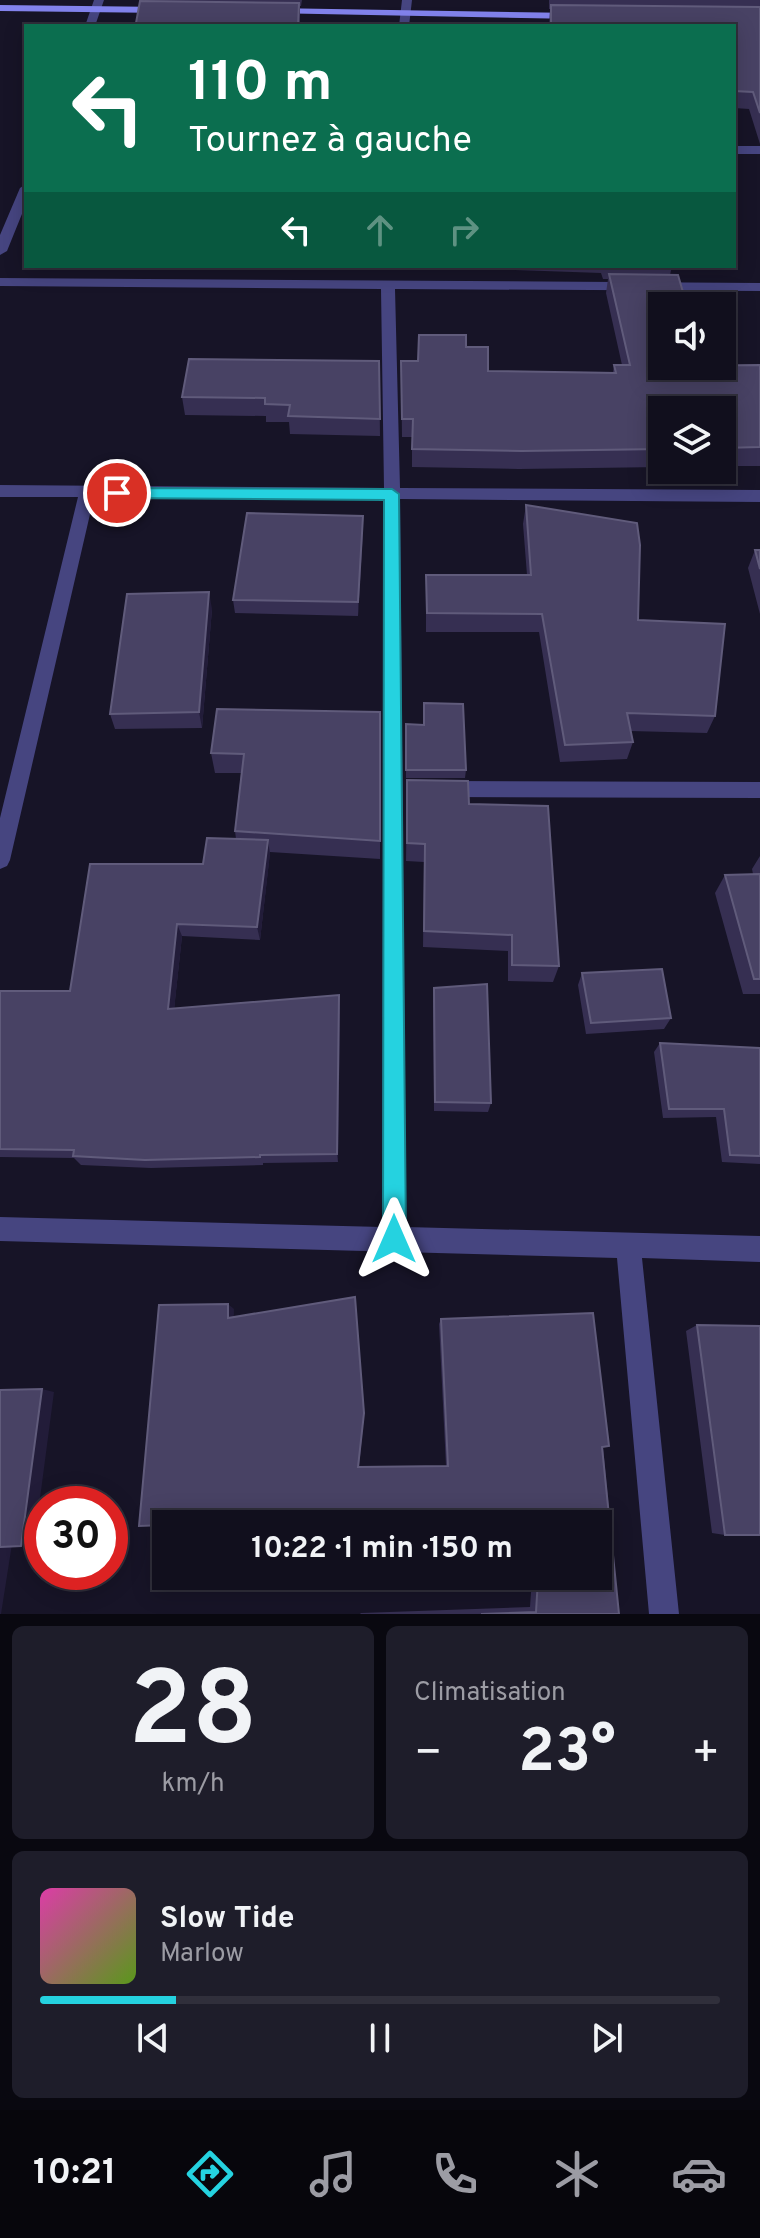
<!DOCTYPE html>
<html lang="fr">
<meta charset="utf-8">
<style>
body{margin:0;font-family:Overpass,sans-serif;background:#1e1d2a;color:#f1f3f6;height:100vh;display:flex;flex-direction:column;font-size:30px;white-space:nowrap}
*{box-sizing:border-box;margin:0}
p{font-size:26px;color:#9c9ca4}
.icon{flex:none;width:44px;height:44px;fill:none;stroke:currentColor;stroke-width:2;stroke-linecap:round;stroke-linejoin:round}
.map{position:relative;height:1614px;overflow:hidden}
.panel{display:flex;flex-direction:column;gap:12px;padding:12px;background:#090810;flex:1}
.panel>*{flex:none}
.guide{position:absolute;left:24px;top:24px;width:712px;height:244px;border-radius:0px;box-shadow:0 4px 20px #0003,0 0 0 2px #302f3b;background:#0b6e4f;color:#fff;overflow:hidden}
.buttons{position:absolute;left:648px;top:292px;display:grid;gap:16px}
.buttons a{display:grid;place-items:center;width:88px;height:88px;border-radius:0px;background:#110f1d;box-shadow:0 4px 20px #0003,0 0 0 2px #302f3b;font-size:40px}
.speed{position:absolute;left:24px;top:1486px;display:flex;gap:16px;font-size:40px;font-weight:700;text-align:center}
.speed>*{display:grid;place-content:center;width:104px;height:104px;border-radius:50%;background:#110f1d;box-shadow:0 4px 20px #0003,0 0 0 2px #302f3b;line-height:1}
.speed .limit{border:12px solid #d22;background:#fff;color:#111}
.pin{position:absolute;display:grid;place-items:center;width:68px;height:68px;color:#fff;margin:-34px;border:4px solid #fff;border-radius:50%;box-shadow:0 2px 8px #0007}
.me{position:absolute;width:88px;margin:-44px;rotate:0deg;stroke-linejoin:round;filter:drop-shadow(0 0 6px #0008)}
.turn{display:flex;align-items:center;gap:28px;height:168px;padding:0 32px;font-size:36px}
.turn .icon{width:104px;height:104px;stroke-width:2.5}
.turn b{display:block;font-size:56px;line-height:68px}
.lanes{display:flex;align-items:center;height:76px;padding:0 32px;background:#0003;justify-content:center;gap:40px;direction:ltr}
.lanes .off{opacity:.35}
.big{font-size:60px;font-weight:700;line-height:1.1}
.panel .widget{flex:1;display:flex;flex-direction:column;justify-content:center;gap:12px;min-width:0;padding:0 28px;border-radius:12px;background:#1e1d2a}
.panel .dial{align-items:center;gap:0}
.dial b{font-size:104px;line-height:1}
.song{display:flex;align-items:center;gap:24px}
.cover{width:96px;height:96px;border-radius:12px;background:linear-gradient(135deg,hsl(320 70% 55%),hsl(90 70% 35%))}
.played{height:8px;border-radius:4px;background:linear-gradient(90deg,#25d2e0 20%,#302f3b 20%)}
.keys{display:flex;justify-content:space-around;direction:ltr}
.heat{display:flex;justify-content:space-between;align-items:center;font-size:44px;direction:ltr}
.panel .tiles{flex:1;display:grid;gap:12px;grid-template-columns:1fr 1fr}
.widget:last-child{grid-column:span 2}
.trip{position:absolute;left:152px;top:1510px;width:460px;height:80px;border-radius:0px;background:#110f1d;box-shadow:0 4px 20px #0003,0 0 0 2px #302f3b;font-weight:700;line-height:80px;text-align:center}
.tabs{display:flex;height:128px;justify-content:space-around;align-items:center;background:#07060c;color:#9c9ca4}
.tabs .icon{width:56px;height:56px}
.tabs .on{color:#25d2e0}
.tabs b{font-size:36px;color:#f1f3f6}
.map>svg:first-child{display:block}
.lines{fill:none;stroke-linecap:round;stroke-linejoin:round}
.street{fill:#464580;fill-rule:evenodd}
.secondary{fill:#8383ed;fill-rule:evenodd}
.wall{fill:#362f52}
.shaded-wall{fill:#221c39}
.building{fill:#484264;stroke:#605b7b;stroke-width:2}
.route{fill:#25d2e0;stroke:#188892;stroke-width:2}
</style>
<div class="map">
<svg width="760" height="1614" viewBox="0 0 760 1614">
<rect width="100%" height="100%" fill="#171427"/>
<g class="lines">
<path class="street" d="M94 0H104L95 26H85Z
M402 0H412L409 26H399Z
M734 146H760V154H734Z
M26 184V204L7 251 0 255V235L20 188Z
M0 278 760 283V291L395 289 400 488 760 490V502L400 499 406 1227 760 1236V1262L642 1258 679 1614H649L617 1258 0 1241V1217L382 1227 384 499 94 497 10 860 7 866 0 869V818L78 497H0V485L384 488 381 289 0 286Z
M444 781 760 782V798L444 797 437 795 434 789 437 783Z"/>
<path class="secondary" d="M0 5 164 7 169 10 164 13 0 11Z
M272 8 576 13 581 16 576 19 268 13 267 11Z"/>
</g>
<path class="wall" d="M145 0H302L301 6H300V26H120L136 23Z
M549 0H760V144L749 109 734 108V26H549L550 9H549Z
M46 266H93V268H47Z
M322 266H672L670 275 662 366 760 365V466H722V410H662V467L519 469 412 467V437H402L401 361H418L466 347 488 371 613 372 614 365H622L606 293 608 279H603L601 273 490 269H322Z
M379 361 380 436 290 434 289 422H266V416L185 415 182 397Z
M526 505 638 620 715 716 707 733 630 731 633 742 627 759 560 762 539 632H426V575H527L523 524Z
M363 530 358 616 235 613 233 600Z
M755 550H760V614L748 568Z
M212 609 202 728 115 729 110 714Z
M380 712V859L270 852 260 940 182 936 174 1009 340 1007 338 1162 263 1163V1165L151 1168 81 1165 74 1158 0 1157V991H70L203 864 236 839 235 831 241 773H215L211 753Z
M406 724 423 725 466 770 465 778H406Z
M407 780 469 804 559 966 553 982 508 981V951L423 947 424 862 406 861Z
M760 856V994H743L715 893 725 875 753 874 752 869Z
M582 973 671 1018 664 1029 586 1034 578 985Z
M434 988 491 1103 488 1112 434 1111 433 1000Z
M660 1043 760 1048V1164L722 1162 716 1117 663 1118 654 1052Z
M234 1309 233 1317 364 1415 359 1467 446 1466 439 1324 441 1319 603 1447 619 1614H360L361 1613 530 1607 532 1578 246 1522 193 1524Z
M697 1325 725 1535 712 1533 686 1331Z"/>
<path class="shaded-wall" d="M363 516V530L358 616V602Z
M209 592 212 609 202 728 199 712Z
M268 840 270 854 260 940 257 927Z
M177 924 182 936 173 1020 168 1009Z
M339 995 340 1007 338 1162 337 1154Z
M228 1304 234 1309 233 1323 228 1318Z
M42 1389 54 1392 34 1544 21 1546Z
M12 1544 1 1614H0V1546Z"/>
<path class="building" d="M140 1 299 3 298 26H120L121 23H136Z
M551 5 760 7V113L753 92 734 91V26H551Z
M609 274 678 275 687 306H662V366L760 365V447L722 448V410H662V449L522 451 412 449 413 419H402L401 361H418L419 335H466V347H488V371L616 373 614 365H630Z
M189 359 379 361 380 419 288 416 290 405 265 404V398L182 397Z
M526 505 637 523 640 545 638 620 725 624 715 716 627 713 633 742 565 745 542 614 427 613 426 575H531Z
M247 513 363 516 358 602 233 600Z
M755 550H760V569Z
M209 592 199 712 110 714 127 594Z
M424 703 463 704 466 770H406V724L424 725Z
M217 709 380 712V841L235 831 244 754 211 753Z
M407 780 468 781 469 804 548 806 559 966 512 965V935L424 931 425 844 407 843Z
M207 838 268 840 257 927 177 924 168 1009 339 995 337 1154 260 1155V1157L145 1160 73 1156 74 1150 0 1149V991H70L90 864H203Z
M760 874V979H754L725 875Z
M662 969 671 1018 591 1023 582 973Z
M487 984 491 1103 435 1102 434 988Z
M660 1043 760 1048V1156L730 1155 724 1109H669Z
M355 1297 364 1413 358 1467 448 1466 441 1319 593 1313 609 1446 602 1447 619 1614H481L536 1612 538 1579 517 1576H598V1524H246V1522L139 1526 159 1305 228 1304V1318Z
M697 1325 760 1326V1535H725Z
M42 1389 21 1546 0 1547V1390Z"/>
<path class="route" d="M117 488 392 489 399 494 406 1239 402 1247 394 1251 386 1247 383 1239 384 500 117 498 110 493Z"/>
</svg>
<div class="buttons">
<a><svg class="icon" aria-label="sound" viewBox="0 0 24 24"><path d="M4 9h4l5-4v14l-5-4H4zM17 9q2 3 0 6"/></svg></a>
<a><svg class="icon" aria-label="layers" viewBox="0 0 24 24"><path d="M12 4l9 5-9 5-9-5zM3 14l9 5 9-5"/></svg></a>
</div>
<div class="speed"><div class="limit">30</div></div>
<div class="pin" style="left:117px;top:493px;background:#d93025"><svg class="icon" aria-label="arrive" viewBox="0 0 24 24"><path d="M6 21V4h12l-3 4 3 4H6"/></svg></div>
<svg class="me" style="left:394px;top:1239px" viewBox="-20 -20 40 40"><path d="M0-17L14 15 0 8-14 15z" fill="#25d2e0" stroke="#fff" stroke-width="4"/></svg>
<div class="trip">10:22 · 1 min · 150 m</div>
<div class="guide">
<div class="turn"><svg class="icon" aria-label="left" viewBox="0 0 24 24"><path d="M17 20v-9H6M10 6l-5 5 5 5"/></svg><div><b>110 m</b>Tournez à gauche</div></div>
<div class="lanes"><svg class="icon" aria-label="left" viewBox="0 0 24 24"><path d="M17 20v-9H6M10 6l-5 5 5 5"/></svg><svg class="icon off" aria-label="ahead" viewBox="0 0 24 24"><path d="M12 20V5M6 11l6-6 6 6"/></svg><svg class="icon off" aria-label="right" viewBox="0 0 24 24"><path d="M7 20v-9h11M14 6l5 5-5 5"/></svg></div>
</div>
</div>
<section class="panel">
<div class="tiles">
<div class="widget dial"><b>28</b><p>km/h</p></div>
<div class="widget"><p>Climatisation</p>
<div class="heat"><a>−</a><b class="big">23°</b><a>+</a></div>
</div>
<div class="widget">
<div class="song"><i class="cover"></i><div><b>Slow Tide</b><p>Marlow</p></div></div>
<div class="played"></div>
<div class="keys"><svg class="icon" aria-label="previous" viewBox="0 0 24 24"><path d="M18 5L8 12l10 7zM5 5v14"/></svg><svg class="icon" aria-label="pause" viewBox="0 0 24 24"><path d="M8 5v14M16 5v14"/></svg><svg class="icon" aria-label="next" viewBox="0 0 24 24"><path d="M6 5l10 7-10 7zM19 5v14"/></svg></div>
</div>
</div>
</section>
<nav class="tabs">
<b>10:21</b>
<svg class="icon on" aria-label="directions" viewBox="0 0 24 24"><path d="M12 3l9 9-9 9-9-9zM9 14v-3h6M13 9l2 2-2 2"/></svg>
<svg class="icon" aria-label="music" viewBox="0 0 24 24"><path d="M9 18V5l10-2v13"/><circle cx="6" cy="18" r="3"/><circle cx="16" cy="16" r="3"/></svg>
<svg class="icon" aria-label="phone" viewBox="0 0 24 24"><path d="M5 4h4l2 5-3 2q2 4 5 5l2-3 5 2v4C11 20 4 13 5 4z"/></svg>
<svg class="icon" aria-label="climate" viewBox="0 0 24 24"><path d="M12 3v18M4 7l16 10M4 17L20 7"/></svg>
<svg class="icon" aria-label="car" viewBox="0 0 24 24"><path d="M5 17H2v-5l4-1 3-4h7l3 4 3 1v5h-3M9 17h6M6 11h13"/><circle cx="7" cy="17" r="2"/><circle cx="17" cy="17" r="2"/></svg>
</nav>
